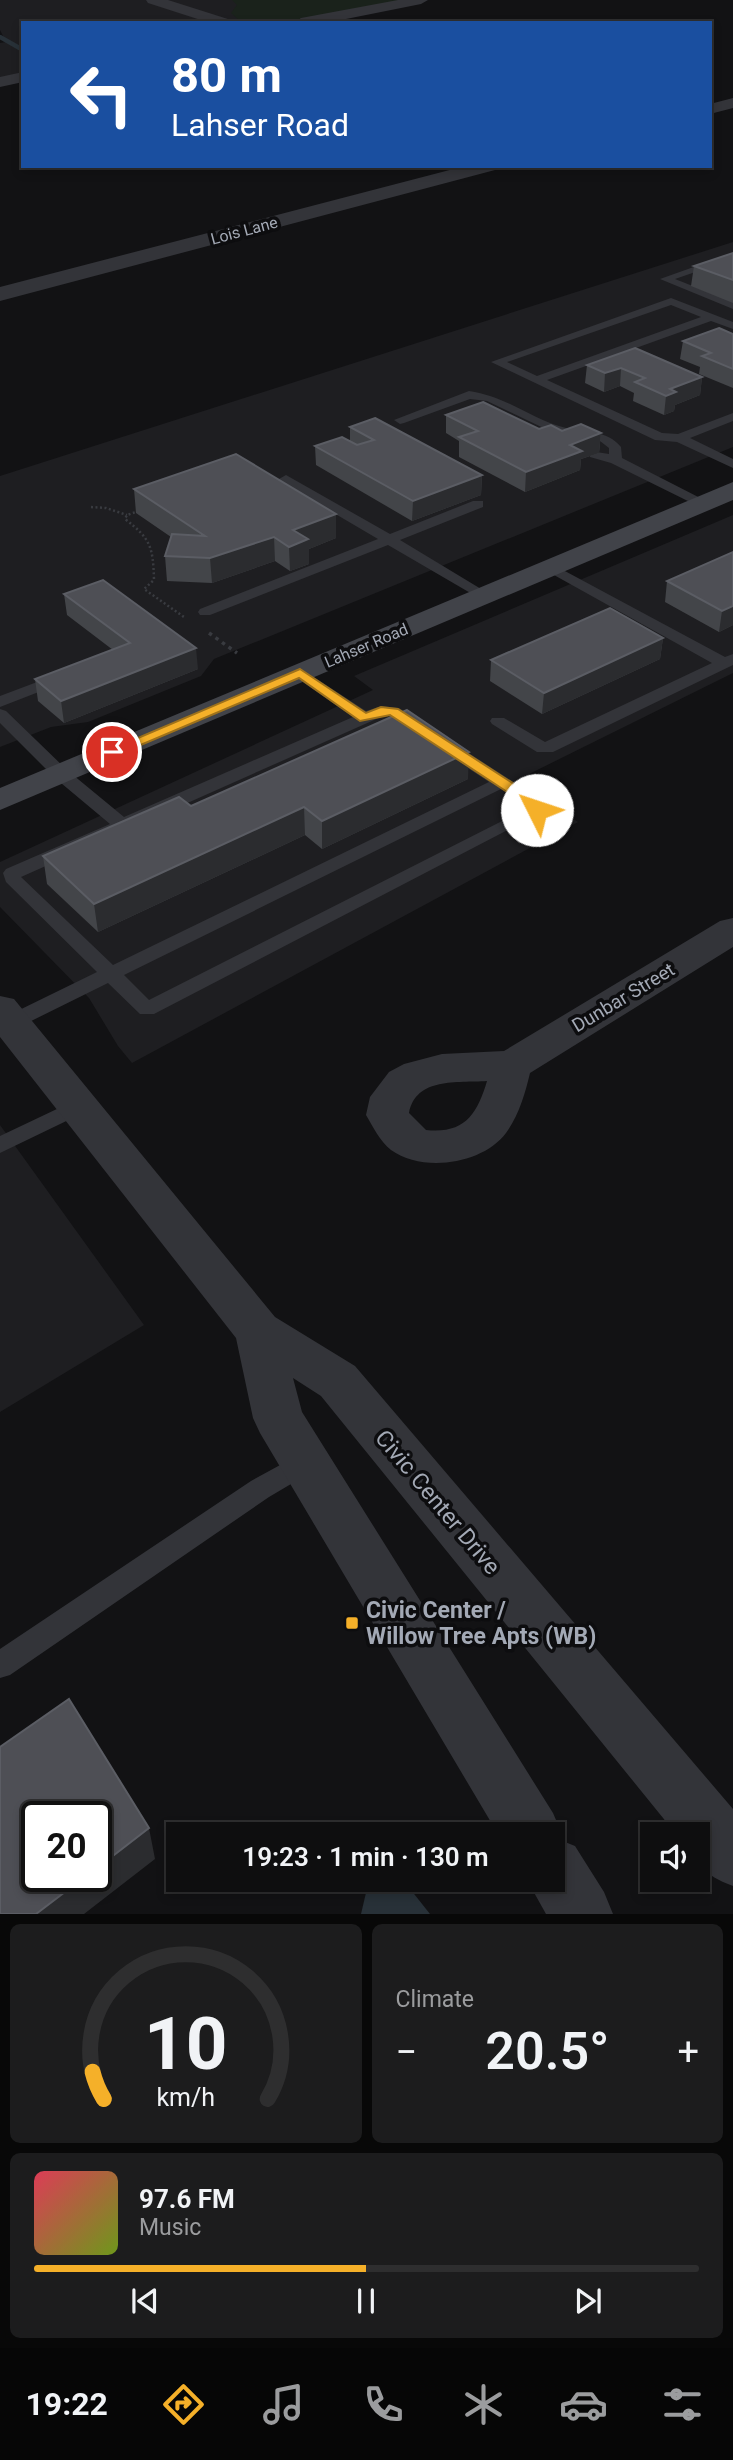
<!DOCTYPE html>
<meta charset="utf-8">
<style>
body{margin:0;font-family:Roboto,sans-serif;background:#1c1c1d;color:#f1f3f6;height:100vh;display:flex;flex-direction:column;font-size:26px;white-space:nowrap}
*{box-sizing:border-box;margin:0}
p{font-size:23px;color:#9b9c9e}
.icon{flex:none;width:38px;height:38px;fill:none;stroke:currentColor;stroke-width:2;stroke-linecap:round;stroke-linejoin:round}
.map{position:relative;height:1914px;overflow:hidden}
.side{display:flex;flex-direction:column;gap:10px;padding:10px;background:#080808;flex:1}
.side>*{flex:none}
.top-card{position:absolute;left:21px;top:21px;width:691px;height:147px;border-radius:0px;box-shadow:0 4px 10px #0003,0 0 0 2px #2e2e2f;background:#1a4fa0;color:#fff;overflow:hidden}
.tools{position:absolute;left:640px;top:1822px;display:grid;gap:14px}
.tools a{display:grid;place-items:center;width:70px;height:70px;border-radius:0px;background:#0e0e0f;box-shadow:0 4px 10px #0003,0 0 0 2px #2e2e2f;font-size:35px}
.speed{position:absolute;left:21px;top:1801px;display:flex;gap:14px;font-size:35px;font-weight:700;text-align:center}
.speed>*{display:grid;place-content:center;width:91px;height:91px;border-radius:50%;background:#0e0e0f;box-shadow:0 4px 10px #0003,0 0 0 2px #2e2e2f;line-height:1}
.speed .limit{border:4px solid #111;border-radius:10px;background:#fff;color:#111}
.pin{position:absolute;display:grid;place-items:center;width:60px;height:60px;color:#fff;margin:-30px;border:4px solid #fff;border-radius:50%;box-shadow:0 2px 7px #0007}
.me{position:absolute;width:77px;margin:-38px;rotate:311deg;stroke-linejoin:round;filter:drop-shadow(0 0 5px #0008)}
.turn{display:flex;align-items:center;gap:24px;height:147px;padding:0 35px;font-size:32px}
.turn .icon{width:91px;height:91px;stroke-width:2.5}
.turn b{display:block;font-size:49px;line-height:60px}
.big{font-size:52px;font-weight:600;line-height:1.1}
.side .card{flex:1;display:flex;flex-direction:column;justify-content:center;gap:10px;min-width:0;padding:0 24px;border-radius:10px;background:#1c1c1d}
.side .dial{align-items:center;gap:0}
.dial svg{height:182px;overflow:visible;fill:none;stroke:#2e2e2f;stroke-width:7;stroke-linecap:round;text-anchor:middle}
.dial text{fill:#f1f3f6;stroke:none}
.song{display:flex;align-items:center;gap:21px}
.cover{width:84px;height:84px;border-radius:10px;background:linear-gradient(135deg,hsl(350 70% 55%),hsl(80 70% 35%))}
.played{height:7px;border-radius:4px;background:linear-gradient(90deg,#f5b029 50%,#2e2e2f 50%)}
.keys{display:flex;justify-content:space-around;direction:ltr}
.heat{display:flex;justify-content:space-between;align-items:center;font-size:38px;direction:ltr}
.side .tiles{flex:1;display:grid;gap:10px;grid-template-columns:1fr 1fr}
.card:last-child{grid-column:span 2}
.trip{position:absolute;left:166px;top:1822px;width:399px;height:70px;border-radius:0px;background:#0e0e0f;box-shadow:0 4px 10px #0003,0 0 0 2px #2e2e2f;font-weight:600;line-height:70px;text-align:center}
.dock{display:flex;height:112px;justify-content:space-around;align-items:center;background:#060606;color:#9b9c9e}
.dock .icon{width:49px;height:49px}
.dock .on{color:#f5b029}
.dock b{font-size:32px;color:#f1f3f6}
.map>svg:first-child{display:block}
.built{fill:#1e1e21}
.green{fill:#1a221b}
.water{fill:#283138}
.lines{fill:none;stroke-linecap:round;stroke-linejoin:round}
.stream{stroke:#283138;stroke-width:4.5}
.path-far1{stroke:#393b40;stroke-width:2.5;stroke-dasharray:2 2.5;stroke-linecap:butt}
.path{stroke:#393b40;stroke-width:3.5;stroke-dasharray:3.5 4.5;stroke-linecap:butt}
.service{fill:#333439;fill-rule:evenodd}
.minor{fill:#333439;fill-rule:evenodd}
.tertiary{fill:#333439;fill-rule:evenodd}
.secondary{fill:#414349;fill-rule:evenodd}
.wall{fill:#434549}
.shaded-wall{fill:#2b2c2f}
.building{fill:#4e4f55;stroke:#5b5d64;stroke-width:2}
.route{fill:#f5b029;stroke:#9f721b;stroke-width:2}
.poi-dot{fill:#f5b029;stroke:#0d0d0f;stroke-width:2.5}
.labels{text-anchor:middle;stroke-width:7;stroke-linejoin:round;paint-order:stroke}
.far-street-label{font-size:16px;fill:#a3a9b5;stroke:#0d0d0f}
.street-label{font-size:19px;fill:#a3a9b5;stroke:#0d0d0f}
.near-street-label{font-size:23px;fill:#a3a9b5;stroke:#0d0d0f}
.near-poi-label{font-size:23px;font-weight:bold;fill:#a3a9b5;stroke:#0d0d0f;text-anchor:start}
</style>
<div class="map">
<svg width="733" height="1914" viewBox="0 0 733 1914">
<rect width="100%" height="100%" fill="#121214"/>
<path class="built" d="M0 0H404L286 23H23V74L0 78V43L6 42 0 30Z
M733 242V447L214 659 201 676 88 722 51 727 0 747V476Z
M733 515V673L517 780 578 822 132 1063 118 1046 89 998 0 907V862L373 690 354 676Z
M0 1125 144 1325 0 1412Z"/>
<path class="green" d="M232 0H404L286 23 240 21 231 13 237 5Z"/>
<path class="water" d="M369 1880H403L430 1914H361Z"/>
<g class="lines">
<path class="stream" d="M0 37 23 50"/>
<path class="path-far1" d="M91 507 106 508 127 515
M139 511 127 515 125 519C151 539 153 547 154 580L144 589 184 617"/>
<path class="path" d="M209 633 237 653"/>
<path class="service" d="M733 253V259L675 279 733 302V309L660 279Z
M671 298 733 322V329L711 321 547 380 662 433 678 434 733 413V421L690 438 733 459V468L677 442 655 440 491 362ZM671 305 701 317 537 376 507 362Z
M469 391C509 397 532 420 566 428 587 433 607 430 621 447L622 458 710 503 703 507 698 506 611 463 590 457V451L609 454V448L600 441 556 434 487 401 470 399 404 423 400 424 394 420Z
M286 475 390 534 473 501H483V507L400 540 491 595 489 598H479L388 545 210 615H200L198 612 200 609 378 539 281 482 279 479Z
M550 563 725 657 733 654V665L553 752H537L492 724 490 721 492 718H504L545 742 712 663 545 570 543 567 545 564Z
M300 668 366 711 381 706 399 708 543 801 546 810 154 1014H140L108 983 19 1027H5L2 1022 5 1017 97 972 6 882 3 873 6 869 110 824 55 778 0 723V709L6 711 67 770 124 817 353 717 294 676 292 673 294 670ZM383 716H389L489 782 113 965 21 877ZM501 789 528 808 149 1000 124 975Z
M61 673 67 675 69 678 67 681 0 707V696Z
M78 1099 85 1102 89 1107 85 1112 0 1153V1136Z
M304 1452 313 1455 317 1463 313 1471 269 1497 10 1675 0 1678V1649L251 1481Z"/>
<path class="minor" d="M146 0H168L231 20 233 23H210L148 3Z
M398 0H428L421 4 326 23H294L301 18Z
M23 72V82L0 87V77Z
M733 98V108L710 114V104Z
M465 166H497L495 170 0 301V287Z
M733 918V947L530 1073C525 1094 519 1115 506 1133 483 1164 423 1173 391 1150 380 1141 373 1127 366 1115L370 1097 389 1072 404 1064 442 1054 504 1051 720 921ZM487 1081C477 1115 464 1134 426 1130L409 1113C416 1077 457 1083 487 1081Z"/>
<path class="tertiary" d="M0 996 14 999 275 1317 355 1366 733 1809V1886C702 1874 698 1867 698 1834H676L321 1396 293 1378 302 1412 553 1813 562 1834 560 1840 575 1846 604 1892 613 1914H546L527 1880H553V1834H498L260 1433 253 1418 236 1338 0 1037Z"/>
<path class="secondary" d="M733 482V500L0 810V788Z"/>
</g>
<path class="wall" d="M733 253V303L691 286 694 266Z
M733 334V388L699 374 700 367 680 359 683 341Z
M635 348 702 377 700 395 675 405 674 411 664 415 633 401 634 393 620 386 604 392 585 383 587 365Z
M446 415 539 429 601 433 599 453 581 459 580 470 525 492 459 457V441L446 433Z
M350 427 482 475 481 495 412 521 316 465 315 446 350 442Z
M134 489 336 538 309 549V564L290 571 275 561 212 583 167 581 165 556 171 537 136 513Z
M733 552V625L719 632 665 602 667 581Z
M64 594 198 669 64 723 38 701 35 679 113 650 67 615Z
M663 638 660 659 542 714 490 681 491 660Z
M468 779 322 849 305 835 98 932 47 884 43 856 191 806Z"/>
<path class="shaded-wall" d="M621 368 620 386 604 392 605 373Z
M702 377 700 395 675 405 674 411 664 415 666 396 670 389Z
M601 433 599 453 581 459 580 470 525 492 526 472 570 445Z
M482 475 481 495 412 521 413 501Z
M336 514V538L309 549V564L290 571 289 547 293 530Z
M274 537 275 561 212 583 210 558Z
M733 606V625L719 632 722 611Z
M663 638 660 659 542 714 544 693Z
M196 648 198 669 64 723 61 701Z
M469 752 468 779 322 849V821Z
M304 807 305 835 98 932 94 904Z
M149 1828 155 1859 84 1914H36L86 1876H96V1869Z"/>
<path class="building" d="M733 253V280L694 266Z
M719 328 733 334V369L702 356 711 353 683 341Z
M635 348 702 377 670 389 676 392 666 396 635 382 645 378 621 368 605 373 587 365Z
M483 402 539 429 551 425 562 431 581 424 601 433 570 445 582 451 526 472 459 437 478 431 446 415Z
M375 418 482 475 413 501 315 446 342 437 357 445 374 440 350 427Z
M236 454 336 514 293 530 308 539 289 547 274 537 210 558 165 556 172 534 205 536 134 489Z
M733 552V606L722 611 667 581Z
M103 580 196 648 61 701 35 679 130 643 64 594Z
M610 608 663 638 544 693 491 660Z
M407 710 469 752 322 821 304 807 94 904 43 856 179 797 191 806Z
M69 1699 149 1828 96 1869V1816H37V1876H86L36 1914H0V1747Z"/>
<path class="route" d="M300 669 366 713 381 707 398 709 542 802 544 810 542 813H532L530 807 390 715 360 721 299 678 117 755 112 757 105 752Z"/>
<rect class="poi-dot" x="345" y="1616" width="14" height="14" rx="3.5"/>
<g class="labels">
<g class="far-street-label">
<text transform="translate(244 230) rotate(-15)" y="6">Lois Lane</text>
<text transform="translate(366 645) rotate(-23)" y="6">Lahser Road</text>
</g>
<g class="street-label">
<text transform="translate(623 997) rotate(-31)" y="7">Dunbar Street</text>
</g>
<g class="near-street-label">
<text transform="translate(438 1502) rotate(50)" y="8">Civic Center Drive</text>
</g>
<g class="near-poi-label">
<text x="366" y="1618">Civic Center /<tspan x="366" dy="26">Willow Tree Apts (WB)</tspan></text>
</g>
</g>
</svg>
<div class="tools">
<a><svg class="icon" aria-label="sound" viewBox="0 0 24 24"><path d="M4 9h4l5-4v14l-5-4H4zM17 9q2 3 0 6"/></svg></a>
</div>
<div class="speed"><div class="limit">20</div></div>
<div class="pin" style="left:112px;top:752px;background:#d93025"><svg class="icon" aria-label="arrive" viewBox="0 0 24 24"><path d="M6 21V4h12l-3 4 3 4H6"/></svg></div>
<svg class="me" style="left:537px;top:810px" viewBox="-20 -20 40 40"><circle r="19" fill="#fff"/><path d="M0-13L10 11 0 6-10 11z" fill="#f5b029"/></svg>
<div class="trip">19:23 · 1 min · 130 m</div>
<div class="top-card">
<div class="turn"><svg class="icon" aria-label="left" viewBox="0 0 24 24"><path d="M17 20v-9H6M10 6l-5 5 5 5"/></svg><div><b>80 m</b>Lahser Road</div></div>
</div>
</div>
<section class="side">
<div class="tiles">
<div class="card dial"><svg viewBox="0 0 100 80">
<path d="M14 69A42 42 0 1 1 86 69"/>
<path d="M14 69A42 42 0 0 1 9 57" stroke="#f5b029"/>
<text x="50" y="56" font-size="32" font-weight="700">10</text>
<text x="50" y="72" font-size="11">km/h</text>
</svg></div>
<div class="card"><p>Climate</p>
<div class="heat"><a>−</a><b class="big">20.5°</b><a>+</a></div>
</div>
<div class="card">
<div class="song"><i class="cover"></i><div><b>97.6 FM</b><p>Music</p></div></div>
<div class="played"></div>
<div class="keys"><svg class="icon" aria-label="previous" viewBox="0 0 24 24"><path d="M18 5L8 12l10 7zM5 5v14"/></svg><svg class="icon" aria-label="pause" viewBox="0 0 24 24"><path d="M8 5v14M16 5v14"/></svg><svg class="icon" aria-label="next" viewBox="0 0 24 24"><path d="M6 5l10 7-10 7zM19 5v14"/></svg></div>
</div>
</div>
</section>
<nav class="dock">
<b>19:22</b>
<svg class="icon on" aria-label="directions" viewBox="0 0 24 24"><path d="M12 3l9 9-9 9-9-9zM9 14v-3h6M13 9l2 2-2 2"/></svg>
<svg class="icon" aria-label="music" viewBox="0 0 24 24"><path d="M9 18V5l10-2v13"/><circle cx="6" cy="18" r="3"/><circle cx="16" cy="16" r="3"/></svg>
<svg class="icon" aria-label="phone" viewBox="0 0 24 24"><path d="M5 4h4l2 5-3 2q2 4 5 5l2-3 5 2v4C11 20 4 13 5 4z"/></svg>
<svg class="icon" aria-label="climate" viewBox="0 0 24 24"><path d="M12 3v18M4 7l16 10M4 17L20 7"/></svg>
<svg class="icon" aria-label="car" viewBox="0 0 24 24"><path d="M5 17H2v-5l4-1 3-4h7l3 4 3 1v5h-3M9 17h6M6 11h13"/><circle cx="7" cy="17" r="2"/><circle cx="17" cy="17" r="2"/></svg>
<svg class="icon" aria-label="filters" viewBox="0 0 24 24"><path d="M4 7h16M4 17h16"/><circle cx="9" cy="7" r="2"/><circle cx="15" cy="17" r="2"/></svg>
</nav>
